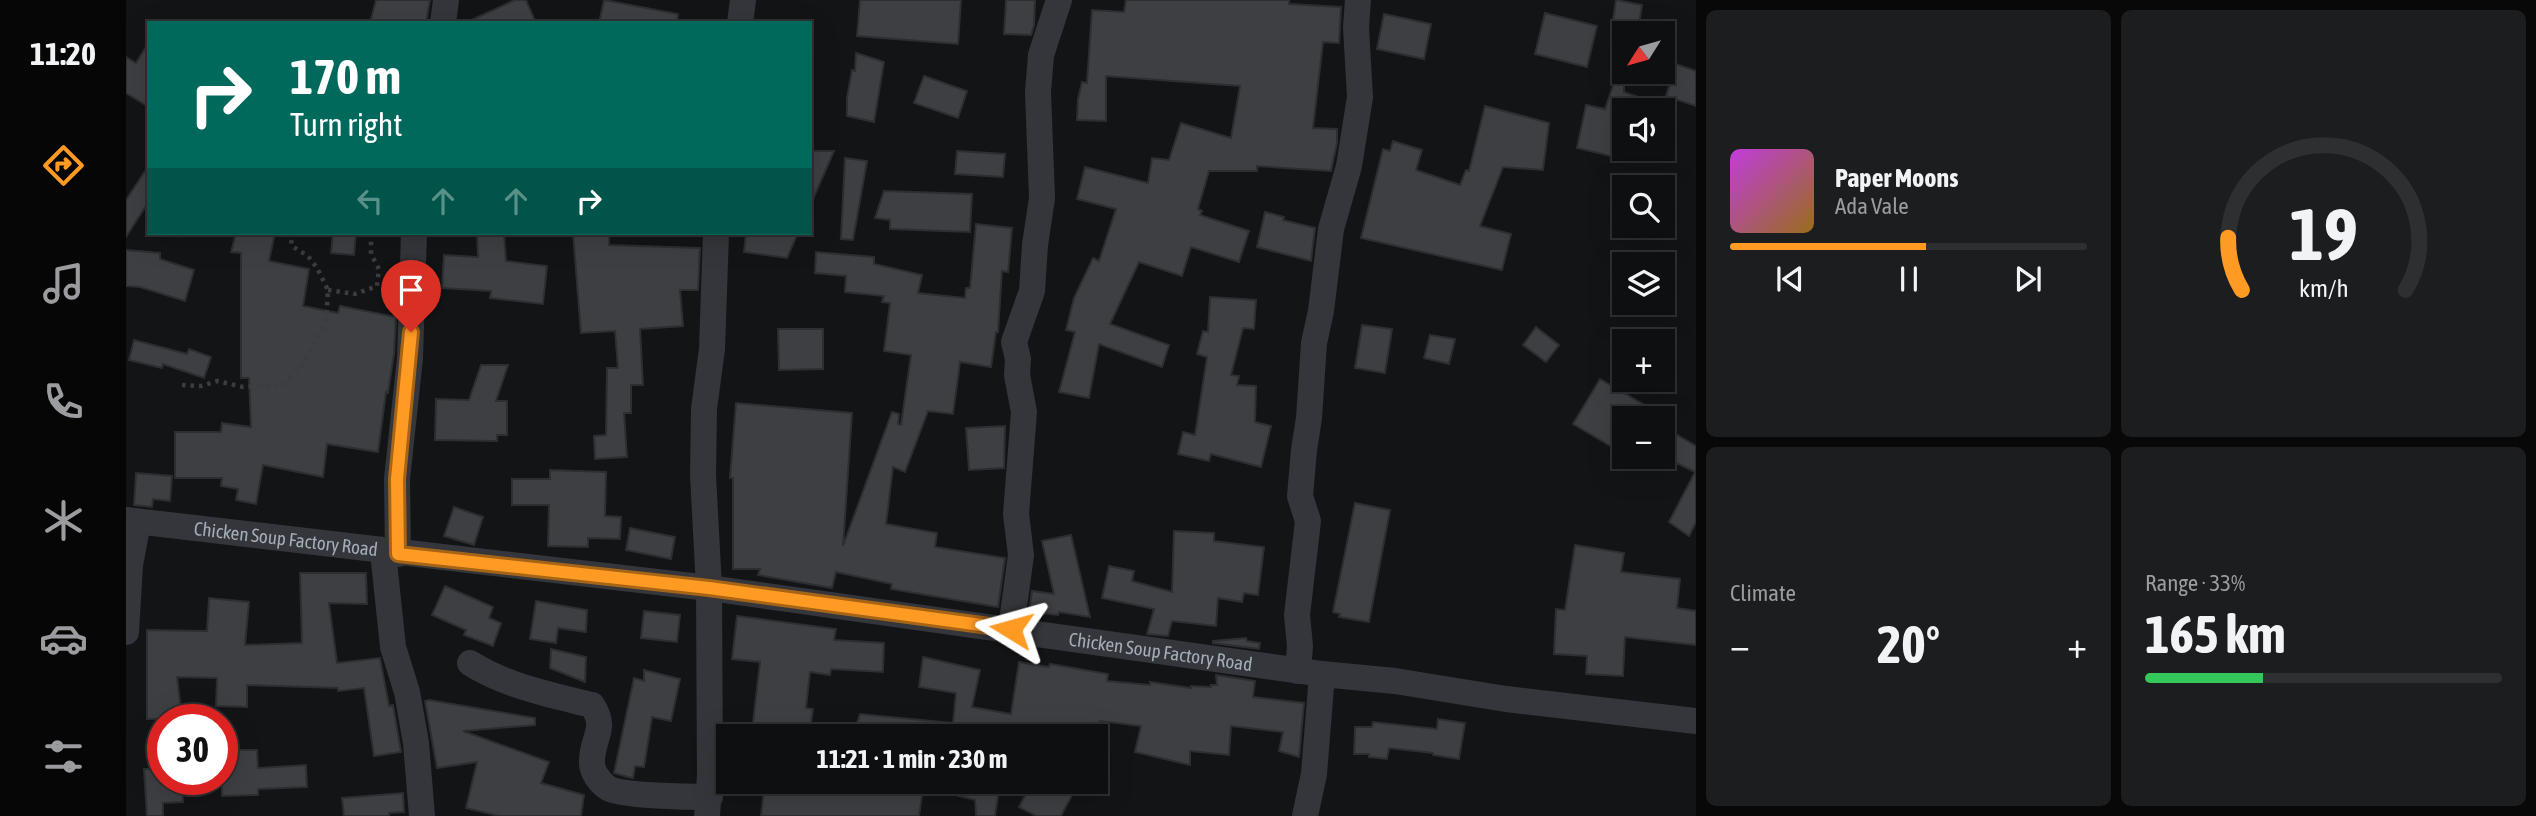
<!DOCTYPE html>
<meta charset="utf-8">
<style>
body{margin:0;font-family:"Asap Condensed",sans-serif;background:#1c1d1e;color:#f1f3f6;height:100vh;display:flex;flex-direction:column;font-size:26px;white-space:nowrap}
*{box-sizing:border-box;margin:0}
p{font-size:23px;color:#9b9c9f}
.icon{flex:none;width:38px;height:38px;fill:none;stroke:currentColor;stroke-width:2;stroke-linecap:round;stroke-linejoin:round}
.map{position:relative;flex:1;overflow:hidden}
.drawer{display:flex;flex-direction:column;gap:10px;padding:10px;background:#080809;width:840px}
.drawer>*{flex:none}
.banner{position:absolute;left:21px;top:21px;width:665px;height:214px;border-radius:0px;box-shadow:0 7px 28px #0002,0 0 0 2px #2e2f30;background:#00695c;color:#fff;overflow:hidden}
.needle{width:46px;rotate:233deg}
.fabs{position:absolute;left:1486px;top:21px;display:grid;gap:14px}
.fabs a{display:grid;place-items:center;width:63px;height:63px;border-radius:0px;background:#0e0f10;box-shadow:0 7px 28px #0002,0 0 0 2px #2e2f30;font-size:35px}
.speed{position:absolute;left:21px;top:704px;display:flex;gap:14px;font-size:35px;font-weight:700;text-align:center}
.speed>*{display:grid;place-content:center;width:91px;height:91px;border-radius:50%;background:#0e0f10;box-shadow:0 7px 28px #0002,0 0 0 2px #2e2f30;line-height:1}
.speed .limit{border:10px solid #d22;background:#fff;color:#111}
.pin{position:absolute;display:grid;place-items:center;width:60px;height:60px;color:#fff;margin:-72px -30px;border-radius:50% 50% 50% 0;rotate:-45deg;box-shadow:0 0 7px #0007}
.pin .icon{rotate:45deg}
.me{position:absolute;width:77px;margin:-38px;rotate:278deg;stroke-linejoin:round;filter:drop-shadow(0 0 5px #0008)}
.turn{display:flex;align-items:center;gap:24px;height:147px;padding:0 28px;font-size:32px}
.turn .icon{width:91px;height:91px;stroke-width:2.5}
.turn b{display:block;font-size:49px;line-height:60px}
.lanes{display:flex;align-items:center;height:66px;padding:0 28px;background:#0003;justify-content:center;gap:35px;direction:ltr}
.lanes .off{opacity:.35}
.big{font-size:52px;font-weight:700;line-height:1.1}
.drawer .tile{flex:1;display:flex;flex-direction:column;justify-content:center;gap:10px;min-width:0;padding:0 24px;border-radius:10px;background:#1c1d1e}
.drawer .dial{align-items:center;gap:0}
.dial svg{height:182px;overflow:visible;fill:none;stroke:#2e2f30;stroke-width:7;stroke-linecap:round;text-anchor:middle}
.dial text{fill:#f1f3f6;stroke:none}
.song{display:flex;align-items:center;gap:21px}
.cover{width:84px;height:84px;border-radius:10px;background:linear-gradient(135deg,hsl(290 70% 55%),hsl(40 70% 35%))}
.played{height:7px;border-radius:4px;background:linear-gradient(90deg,#ff9a22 55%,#2e2f30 55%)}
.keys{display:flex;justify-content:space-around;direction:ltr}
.heat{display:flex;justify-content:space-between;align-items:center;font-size:38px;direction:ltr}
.charge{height:10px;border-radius:5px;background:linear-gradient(90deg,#34c759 33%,#2e2f30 0)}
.drawer .tiles{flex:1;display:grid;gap:10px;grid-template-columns:repeat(2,1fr)}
.trip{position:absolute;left:590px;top:724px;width:392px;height:70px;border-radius:0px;background:#0e0f10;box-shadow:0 7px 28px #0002,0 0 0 2px #2e2f30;font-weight:700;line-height:70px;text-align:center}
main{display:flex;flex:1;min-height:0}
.menu{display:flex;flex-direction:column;width:126px;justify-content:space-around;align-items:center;background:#060606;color:#9b9c9f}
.menu .icon{width:49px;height:49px}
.menu .active{color:#ff9a22}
.menu b{font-size:32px;color:#f1f3f6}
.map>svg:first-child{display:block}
.building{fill:#3d3f43;stroke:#2d2e32;stroke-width:2}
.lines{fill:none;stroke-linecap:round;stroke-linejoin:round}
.path{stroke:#3a3d42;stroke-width:4.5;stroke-dasharray:3.5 5;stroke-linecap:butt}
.street{stroke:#34363b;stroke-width:26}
.route-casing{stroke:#a66416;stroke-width:18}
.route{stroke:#ff9a22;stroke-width:12}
.labels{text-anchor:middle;stroke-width:7;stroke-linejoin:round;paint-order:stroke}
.street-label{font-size:19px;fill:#a4acb7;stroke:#0e0f11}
</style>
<main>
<nav class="menu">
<b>11:20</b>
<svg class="icon active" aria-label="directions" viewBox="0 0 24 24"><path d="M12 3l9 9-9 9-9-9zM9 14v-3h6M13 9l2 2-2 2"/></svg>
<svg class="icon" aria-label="music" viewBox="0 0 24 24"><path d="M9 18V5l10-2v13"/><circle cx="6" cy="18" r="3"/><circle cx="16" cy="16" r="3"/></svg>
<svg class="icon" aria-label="phone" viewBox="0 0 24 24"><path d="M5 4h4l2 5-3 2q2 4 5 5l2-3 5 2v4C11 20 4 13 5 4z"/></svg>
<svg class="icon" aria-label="climate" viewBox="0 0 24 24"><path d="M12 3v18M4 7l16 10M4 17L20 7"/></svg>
<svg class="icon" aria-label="car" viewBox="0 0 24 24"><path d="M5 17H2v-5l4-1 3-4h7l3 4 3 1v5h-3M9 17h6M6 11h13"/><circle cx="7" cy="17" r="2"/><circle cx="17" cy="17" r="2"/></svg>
<svg class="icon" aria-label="filters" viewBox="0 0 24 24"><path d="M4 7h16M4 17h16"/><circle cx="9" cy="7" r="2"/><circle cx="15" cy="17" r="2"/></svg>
</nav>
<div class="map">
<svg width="1570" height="816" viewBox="0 0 1570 816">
<rect width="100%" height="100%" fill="#131416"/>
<path class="building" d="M250 0H304L300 23H244Z
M389 0H400L410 23H339Z
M478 0 552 14 551 23H473Z
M734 0H835L832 44 731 36Z
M880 0H909L908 25 905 35 878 34Z
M1000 0H1163V4L1215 7 1213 43 1197 42 1187 128 1211 129V143L1205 171 1131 166V171H1083L1072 209 1076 211 1074 215 1123 231 1113 262 1065 247 1056 276 1013 262 984 324 1043 345 1036 367 973 344 963 398 933 392 949 332 940 330 948 298 967 258 973 261 990 209 951 199 959 167 1022 183 1026 158 1043 160 1055 123 1105 138 1114 86 980 76V121L951 120 952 99 956 82 961 83 966 10 998 12Z
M1490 0 1516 5 1512 31 1486 27Z
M1419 13 1471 26 1461 67 1409 54Z
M1258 14 1305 24 1298 59 1251 49Z
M23 42V107L0 93V57L10 63Z
M730 53 758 62 748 122 721 116V98L726 70 729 71Z
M1495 62 1498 63V92L1541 107V110H1498V159L1451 148 1460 105 1479 109Z
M1550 64 1570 71V106L1540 96Z
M798 76 841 91 832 118 788 103Z
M1359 106 1423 123 1417 170 1377 167 1354 226 1385 234 1376 270 1235 238 1257 149 1264 151 1267 141 1296 150 1290 170 1334 185 1340 170 1343 171Z
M684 151H708L684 206Z
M831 151 879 154 877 177 829 174Z
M719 158 741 161 727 240 715 239Z
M23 165V201L0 237V200Z
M758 191 846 194 844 232 764 229V220L749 218Z
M1139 212 1158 217 1157 220 1189 228 1185 261 1131 247Z
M850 224 886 228 882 272 876 271 872 332H870L865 367 834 362 827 414 802 411 779 472 767 467 760 524 811 533 809 547 879 558 872 607 765 589 766 584 710 572 706 588 632 575 634 569H607V478H604L610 403 726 413 717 546 766 412 773 414 772 424 775 425 785 355 758 351 764 303 756 302 758 296 719 292 720 276 689 273 690 252 748 257V264L796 275 792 293 839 298 840 288H844Z
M110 233H149L143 261 183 269 177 306 212 313 214 306 270 317 268 354 262 393 260 392 252 452 201 444 197 477 137 465 130 504 110 500 112 489 95 486 96 478H49V432H95L96 423 125 427 123 378H115V253L105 252Z
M207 233H230L228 255 205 253Z
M351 233H378L380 261 421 266 417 304 364 298 365 291 316 288 318 255 352 257Z
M447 233H483V245L574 248 572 290H554L557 326 514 329 517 385H505V413H498L501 457 469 459 468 436 480 435 481 368H492L489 331 455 333Z
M620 233H672L661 258 618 252Z
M0 250 34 253V259L68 270 59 301 14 287 0 286Z
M1084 297 1130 300 1128 329 1117 328 1105 375 1113 376 1111 385 1130 386 1129 422 1145 426 1135 467 1085 454 1083 461 1052 454 1057 432 1069 435 1081 357 1071 354 1077 331 1082 332Z
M1236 325 1266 329 1259 373 1229 368Z
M1410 327 1433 345 1420 362 1397 345Z
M652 329H697V369L653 370Z
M1304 335 1329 339 1323 364 1298 358Z
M8 340 61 354 63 349 85 357 78 378 37 364 36 368 3 360Z
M355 365H382L370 401H381V435H371V441L309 440 310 399 343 400Z
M1474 379 1541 418H1498V454L1447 424Z
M879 426 878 468 843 470 840 428Z
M1536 426 1570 446V522L1563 536 1543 522 1569 472 1536 456Z
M424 470 480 472 479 516 495 517 494 539 462 538V547L422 546 423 505H386V479H424Z
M10 473 46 476 44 501 27 499 26 507 8 505Z
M1229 503 1264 510 1243 622 1213 617 1214 614 1207 612Z
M328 507 357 517 348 545 318 536Z
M504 528 549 537 545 559 500 550Z
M1048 531 1088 533V541L1138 547 1132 595 1118 593 1116 602 1092 598 1090 626 1046 621 1042 636 1021 634 1028 609 976 598 983 566 1008 571 1006 581 1046 592Z
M945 535 964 617 933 612 932 615 903 612 906 591 928 594 916 541Z
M1449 545 1498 553 1495 572 1554 579 1551 608 1570 611V645L1499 637 1497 676 1460 674 1461 656 1428 654 1430 609 1439 610Z
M174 573H240L241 604 203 603 211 663 254 658 263 706 267 705 275 752 248 756 238 688 212 691V688L121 685V707L90 706 91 678 51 677 56 719H21V630L81 631 83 598 123 602 119 645 176 643Z
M319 586 367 607 363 618 375 623 367 646 338 635 340 630 306 615Z
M410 601 461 610 460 632 432 628 430 643 404 639Z
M518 611 554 615 551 642 515 638Z
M611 616 710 629 708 640 758 643 757 672 705 669 704 675 684 672 680 708 687 709 684 731 627 723 634 662 606 659Z
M1120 638 1121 641 1134 643 1133 649 1087 643V641Z
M425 649 460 657 459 682 424 668Z
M797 657 854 670 846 707 885 714 893 662 923 667 924 664 982 674 981 681 1024 685V682L1065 688V686L1085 687V685H1091L1090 675 1129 681 1127 697 1178 703 1173 757 1153 751 1157 732 1105 726 1103 755 1064 751V765L1009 752 1015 726 974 721 972 737H936L908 732V737H743L728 732 734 714 827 723 830 693 793 687Z
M518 670 554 679 545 721 526 717 518 767 509 766 507 778 502 777 488 773 508 678 518 681Z
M303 700 409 718V725L337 731 423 762 415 783 458 795 455 816H373L340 808 351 762 311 768 299 701Z
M1312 719 1339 723 1333 759 1307 755V753L1263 748 1261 759 1243 757V754H1228L1229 727H1246L1247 722 1311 729Z
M96 750H131L132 768 180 765 181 787 132 789V795L96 796Z
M18 769H37V779H56L57 802 37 803V816H21Z
M639 782H798L793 816H635Z
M806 782H874L869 816H850L849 800 806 789Z
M906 782H953L935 816H910L893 807Z
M277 793 278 812 263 813V816H218L216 798Z"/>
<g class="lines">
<path class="path" d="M202 290 229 294 251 286 253 269 245 254V233
M56 385 75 386 91 381 117 387 157 384 175 367 200 323 202 290 191 268 182 256 166 246 164 233"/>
<g class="street">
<path d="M317 23 320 0"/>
<path d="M614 23 617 0"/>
<path id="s1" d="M0 520 583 588 1196 674 1269 681 1380 699 1570 721"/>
<path d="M257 552 267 647 281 692 290 743 296 816"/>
<path d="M272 554 271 479 284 358 288 233"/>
<path d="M885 629 895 555 890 514 898 412 891 375 892 359 888 342 906 291 909 245 916 198 912 92 915 55 933 0"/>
<path d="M0 632 4 565 12 522"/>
<path d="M344 663C380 686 425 695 466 705 482 729 466 737 466 761 465 771 474 783 482 788 493 796 566 797 584 797"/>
<path d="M1172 671 1174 646 1171 615 1182 521 1174 496 1178 450 1183 418 1188 343 1195 311 1205 229 1223 166 1234 97 1230 27 1232 0"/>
<path d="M581 816 584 776 583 588 577 475 578 409 586 349 590 233"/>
<path d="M1179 816 1188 774 1196 674"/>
</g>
</g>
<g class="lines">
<g class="route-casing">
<path id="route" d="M285 332 271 479 272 554 583 588 885 629"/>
</g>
<use href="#route" class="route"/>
</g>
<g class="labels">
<g class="street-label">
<text dy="7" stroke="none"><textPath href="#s1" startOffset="161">Chicken Soup Factory Road</textPath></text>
<text dy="7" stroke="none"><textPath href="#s1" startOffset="1043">Chicken Soup Factory Road</textPath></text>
</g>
</g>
</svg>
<div class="fabs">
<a><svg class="needle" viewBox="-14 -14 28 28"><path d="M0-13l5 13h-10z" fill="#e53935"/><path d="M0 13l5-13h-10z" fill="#9b9c9f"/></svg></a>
<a><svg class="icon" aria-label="sound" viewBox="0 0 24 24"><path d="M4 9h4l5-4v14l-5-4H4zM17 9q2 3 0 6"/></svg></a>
<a><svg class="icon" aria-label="search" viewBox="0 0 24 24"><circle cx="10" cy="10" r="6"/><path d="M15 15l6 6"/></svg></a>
<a><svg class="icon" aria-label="layers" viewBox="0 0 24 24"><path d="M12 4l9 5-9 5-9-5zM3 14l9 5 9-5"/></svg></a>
<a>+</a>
<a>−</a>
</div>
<div class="speed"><div class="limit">30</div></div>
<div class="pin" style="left:285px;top:332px;background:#d93025"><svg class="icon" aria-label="arrive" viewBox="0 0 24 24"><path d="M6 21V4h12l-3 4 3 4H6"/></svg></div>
<svg class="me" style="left:885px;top:629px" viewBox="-20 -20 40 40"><path d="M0-17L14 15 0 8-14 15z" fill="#ff9a22" stroke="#fff" stroke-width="4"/></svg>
<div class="trip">11:21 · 1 min · 230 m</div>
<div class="banner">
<div class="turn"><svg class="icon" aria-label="right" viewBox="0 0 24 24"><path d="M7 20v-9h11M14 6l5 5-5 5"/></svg><div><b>170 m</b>Turn right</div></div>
<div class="lanes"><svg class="icon off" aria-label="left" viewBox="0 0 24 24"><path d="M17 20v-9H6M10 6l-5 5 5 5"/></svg><svg class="icon off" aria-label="ahead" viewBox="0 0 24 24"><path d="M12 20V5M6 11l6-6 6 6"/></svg><svg class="icon off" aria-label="ahead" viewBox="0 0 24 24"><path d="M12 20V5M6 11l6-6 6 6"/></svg><svg class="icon" aria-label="right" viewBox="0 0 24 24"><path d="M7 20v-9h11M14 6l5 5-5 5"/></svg></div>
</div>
</div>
<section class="drawer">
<div class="tiles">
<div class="tile">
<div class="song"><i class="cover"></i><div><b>Paper Moons</b><p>Ada Vale</p></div></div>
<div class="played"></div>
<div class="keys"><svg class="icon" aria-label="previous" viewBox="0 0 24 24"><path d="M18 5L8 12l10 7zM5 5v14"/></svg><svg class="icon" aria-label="pause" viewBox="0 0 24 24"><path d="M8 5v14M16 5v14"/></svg><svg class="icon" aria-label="next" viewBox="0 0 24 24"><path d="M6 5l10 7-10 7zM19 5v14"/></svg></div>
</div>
<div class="tile dial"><svg viewBox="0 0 100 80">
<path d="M14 69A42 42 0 1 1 86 69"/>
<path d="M14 69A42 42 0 0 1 8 46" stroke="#ff9a22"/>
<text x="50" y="56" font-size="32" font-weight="700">19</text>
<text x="50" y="72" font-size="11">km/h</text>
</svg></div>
<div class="tile"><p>Climate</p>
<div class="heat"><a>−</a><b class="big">20°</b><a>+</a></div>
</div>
<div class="tile"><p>Range · 33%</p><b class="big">165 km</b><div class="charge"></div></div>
</div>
</section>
</main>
